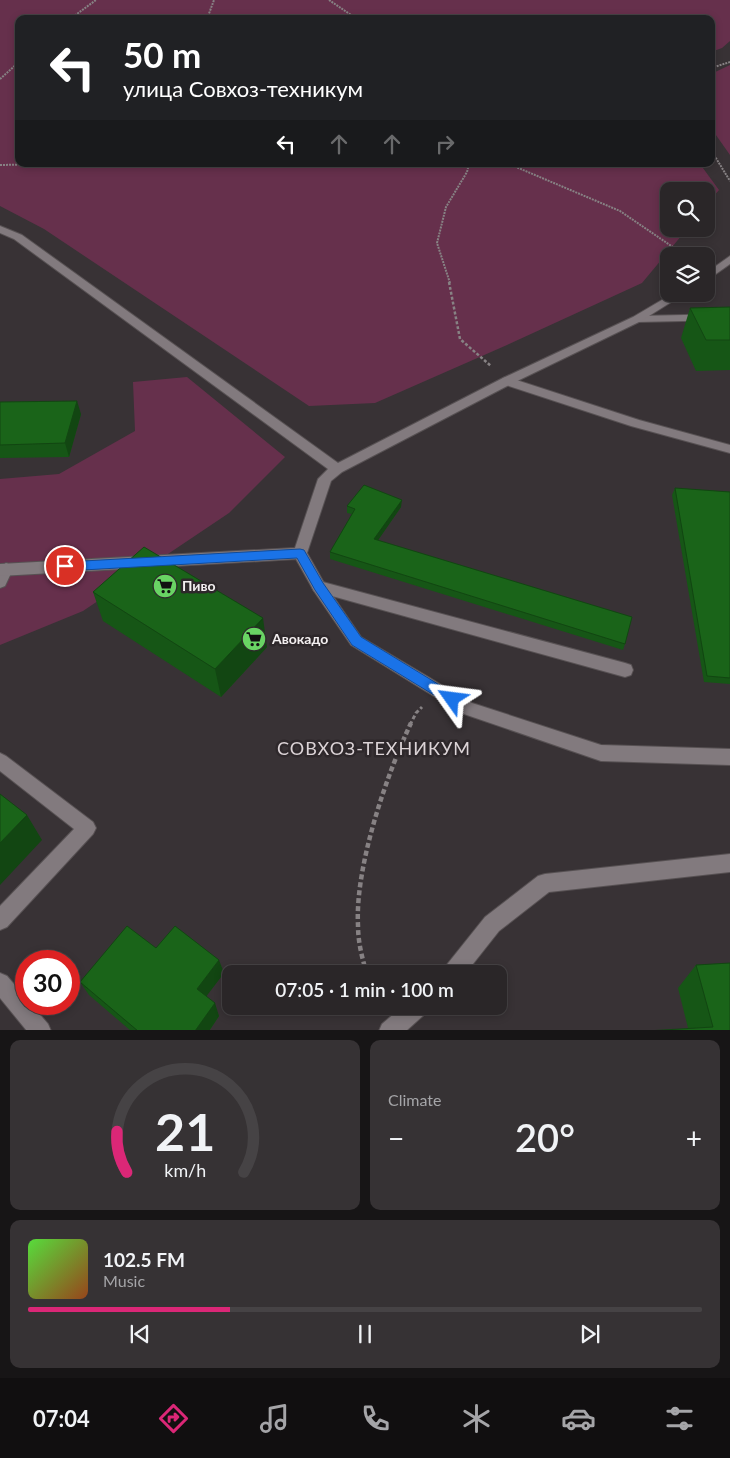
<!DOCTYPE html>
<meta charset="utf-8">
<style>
body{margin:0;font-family:Lato,sans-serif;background:#363234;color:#f1f3f6;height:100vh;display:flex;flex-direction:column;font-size:19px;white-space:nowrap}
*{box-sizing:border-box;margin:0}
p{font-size:16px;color:#a5a5a8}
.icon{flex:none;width:28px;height:28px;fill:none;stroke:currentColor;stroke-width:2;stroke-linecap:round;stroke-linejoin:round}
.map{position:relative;height:1030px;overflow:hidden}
.side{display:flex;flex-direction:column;gap:10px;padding:10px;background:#171516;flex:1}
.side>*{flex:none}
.banner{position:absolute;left:15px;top:15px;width:700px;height:152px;border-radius:10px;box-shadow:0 2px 8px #0003,0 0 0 1px #464345;background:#202124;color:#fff;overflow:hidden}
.tools{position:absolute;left:660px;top:182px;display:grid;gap:10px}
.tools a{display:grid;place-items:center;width:55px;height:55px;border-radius:10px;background:#2a2628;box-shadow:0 2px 8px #0003,0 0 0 1px #464345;font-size:25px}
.speed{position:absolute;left:15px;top:950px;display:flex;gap:10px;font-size:25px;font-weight:700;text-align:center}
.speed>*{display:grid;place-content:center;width:65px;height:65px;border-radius:50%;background:#2a2628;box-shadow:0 2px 8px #0003,0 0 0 1px #464345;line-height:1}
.speed .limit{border:8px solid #d22;background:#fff;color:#111}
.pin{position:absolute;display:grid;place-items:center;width:42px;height:42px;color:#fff;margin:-21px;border:2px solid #fff;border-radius:50%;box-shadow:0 1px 5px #0007}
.me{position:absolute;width:55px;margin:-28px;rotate:301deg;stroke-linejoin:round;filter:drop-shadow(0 0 4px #0008)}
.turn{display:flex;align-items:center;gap:18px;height:105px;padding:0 25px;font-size:22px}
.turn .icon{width:65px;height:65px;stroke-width:2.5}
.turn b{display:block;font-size:35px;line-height:42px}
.lanes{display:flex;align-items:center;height:48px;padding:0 25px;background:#0003;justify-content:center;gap:25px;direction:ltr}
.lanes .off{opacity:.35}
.big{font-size:38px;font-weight:600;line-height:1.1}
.side .widget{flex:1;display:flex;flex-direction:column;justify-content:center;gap:8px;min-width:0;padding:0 18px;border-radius:10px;background:#363234}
.side .dial{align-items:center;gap:0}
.dial svg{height:130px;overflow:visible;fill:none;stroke:#464345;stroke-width:7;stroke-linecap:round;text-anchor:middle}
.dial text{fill:#f1f3f6;stroke:none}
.song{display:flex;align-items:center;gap:15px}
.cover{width:60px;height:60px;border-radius:8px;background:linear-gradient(135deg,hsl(110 70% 55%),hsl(20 70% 35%))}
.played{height:5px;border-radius:2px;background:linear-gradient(90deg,#db2777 30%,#464345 30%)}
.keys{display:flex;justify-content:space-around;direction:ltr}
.heat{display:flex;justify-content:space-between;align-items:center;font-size:28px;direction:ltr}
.side .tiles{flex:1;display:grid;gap:10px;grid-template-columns:1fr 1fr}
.widget:last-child{grid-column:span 2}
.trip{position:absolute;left:222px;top:965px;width:285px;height:50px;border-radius:10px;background:#2a2628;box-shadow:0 2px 8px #0003,0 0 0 1px #464345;font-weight:600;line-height:50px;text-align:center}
.tab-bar{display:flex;height:80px;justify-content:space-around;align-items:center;background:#110f10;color:#a5a5a8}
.tab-bar .icon{width:35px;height:35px}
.tab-bar .current{color:#db2777}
.tab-bar b{font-size:22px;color:#f1f3f6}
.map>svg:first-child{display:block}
.green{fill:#66304c}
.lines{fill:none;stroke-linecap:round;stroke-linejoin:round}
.service-casing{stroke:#575153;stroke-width:2}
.minor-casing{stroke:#575153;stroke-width:2}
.path-far3{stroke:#878284;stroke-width:2;stroke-dasharray:2 1;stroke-linecap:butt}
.path-far2{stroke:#878284;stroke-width:2.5;stroke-dasharray:3 2;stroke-linecap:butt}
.path-far1{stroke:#878284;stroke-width:3;stroke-dasharray:4 2.5;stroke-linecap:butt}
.path{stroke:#878284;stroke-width:4.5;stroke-dasharray:5 3;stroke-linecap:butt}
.service{fill:#827a7e;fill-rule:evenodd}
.minor{fill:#827a7e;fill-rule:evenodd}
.wall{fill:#165616}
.shaded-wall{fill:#124612}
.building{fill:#1a6419;stroke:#124612}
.route{fill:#1a73e8;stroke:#114b97}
.labels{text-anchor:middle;stroke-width:5;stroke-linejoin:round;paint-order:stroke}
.poi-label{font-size:14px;font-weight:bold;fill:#f3eff0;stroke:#2e282b;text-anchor:start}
.near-neighbourhood-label{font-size:18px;letter-spacing:1px;fill:#dbd3d6;stroke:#2e282b}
</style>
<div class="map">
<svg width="730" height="1031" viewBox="0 0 730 1031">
<rect width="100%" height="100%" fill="#383235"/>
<path class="green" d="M0 0H730V41L722 48 711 52V19H19V164H700L719 190 706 205V191H669V229H687L642 283 507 345 375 403 309 406 44 229 0 206Z
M730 65V155L711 128V74Z
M187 377 285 457 229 513 83 611 0 645V479L59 474 135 431 133 382Z"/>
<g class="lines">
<g class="service-casing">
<path id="service" d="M730 314V320L637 322 631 319 637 316Z
M507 377 639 420 730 445V453L631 426 503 384 501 381 503 378Z
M6 563 11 565 13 569 5 586 0 588V567Z
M319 581 625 663 631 665 633 670 631 675 625 677 314 591 312 587 314 583Z
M0 753 6 756 93 822 96 828 93 834 7 927 0 930V906L74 829 0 771Z
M730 854V872L549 892 499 931 465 974H442L445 967 485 917 538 876 545 874Z
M0 973 7 976 26 998V1004H31L48 1024 51 1031H27L0 998Z
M403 1006H429L426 1013 406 1031H379L382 1024Z"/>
</g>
<g class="minor-casing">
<path id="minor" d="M0 226 22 235 338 463 503 378 633 317 672 294H684L641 321 511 384 342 472 331 481 307 553 324 583 361 637 472 703 601 745 730 749V765L601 761 461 713 351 645 314 591 296 559 0 576V564L295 548 318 479 328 469 14 239 0 233Z
M730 256V264L706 281V273Z"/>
</g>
<path class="path-far3" d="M329 0 357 19
M70 19 96 0
M207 19 214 0
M711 68 730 62
M0 79 19 62
M711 150 730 181
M509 164 620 211 686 256
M0 165 60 164
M450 283 437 243 446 207 467 172 469 164"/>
<path class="path-far2" d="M449 282 460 339 491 366"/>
<path class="path-far1" d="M410 725 416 713 422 707"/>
<path class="path" d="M367 974C362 958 358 942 358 925 355 867 386 776 411 723"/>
<use href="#service" class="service"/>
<use href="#minor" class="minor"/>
</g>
<path class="wall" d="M730 307V370L696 371 681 338 690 308Z
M0 402 81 414 69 457 0 458Z
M675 488 730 492V684L704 682 672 495Z
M347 506 401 507 378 540 625 644 623 650 330 559V552L352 514 347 513Z
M93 592 267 647 221 697 103 621Z
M156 948 224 973 206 996 219 1016 209 1031H131L89 995 80 982Z
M696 965 730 1031 688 1028 678 988Z"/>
<path class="shaded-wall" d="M77 401 81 414 69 457 65 443Z
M402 500 401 507 374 546V539Z
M263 618 267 647 221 697 215 669Z
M27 815 42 840 0 885V843Z
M219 960 224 973 202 1002 197 989Z
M215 1003 219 1016 209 1031H195Z"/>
<path class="building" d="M730 307V340H706L690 308Z
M77 401 65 443 0 445V402Z
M364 485 402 500 374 539 632 617 625 644 330 552 355 509 347 506Z
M675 488 730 492V678L707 676Z
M144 547 263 618 215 669 93 592Z
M0 794 27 815 0 843Z
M127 926 156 948 175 926 219 960 197 989 215 1003 195 1031H138L80 982Z
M730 963V1031H647L713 1027 696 965Z"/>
<path class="route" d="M300 549 304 550 323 583 361 637 456 695 458 699 456 703 452 705 447 703 352 645 315 590 297 558 65 571 60 569 59 566 60 563 65 562Z"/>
<defs>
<g id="supermarket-disc" transform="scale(1.25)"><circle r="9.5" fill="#69d464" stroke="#2e282b"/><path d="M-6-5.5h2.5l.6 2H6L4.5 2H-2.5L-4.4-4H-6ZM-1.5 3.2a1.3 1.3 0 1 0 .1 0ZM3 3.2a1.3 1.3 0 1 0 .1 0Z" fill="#111"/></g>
</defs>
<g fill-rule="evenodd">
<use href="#supermarket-disc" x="165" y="586"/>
<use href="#supermarket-disc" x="254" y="639"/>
</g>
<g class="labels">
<g class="poi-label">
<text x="182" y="591">Пиво</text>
<text x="272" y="644">Авокадо</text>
</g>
<g class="near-neighbourhood-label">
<text x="374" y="755">СОВХОЗ-ТЕХНИКУМ</text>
</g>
</g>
</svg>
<div class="tools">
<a><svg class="icon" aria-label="search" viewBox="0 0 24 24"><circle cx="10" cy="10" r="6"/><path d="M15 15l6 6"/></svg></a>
<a><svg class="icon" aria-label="layers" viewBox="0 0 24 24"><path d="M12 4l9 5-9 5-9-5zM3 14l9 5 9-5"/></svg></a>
</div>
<div class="speed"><div class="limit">30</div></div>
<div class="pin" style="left:65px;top:566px;background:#d93025"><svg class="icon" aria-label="arrive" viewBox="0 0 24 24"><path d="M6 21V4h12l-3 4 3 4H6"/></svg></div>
<svg class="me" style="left:452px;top:699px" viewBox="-20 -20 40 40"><path d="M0-17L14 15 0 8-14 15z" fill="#1a73e8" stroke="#fff" stroke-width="4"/></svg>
<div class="trip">07:05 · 1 min · 100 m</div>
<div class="banner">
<div class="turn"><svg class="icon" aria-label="left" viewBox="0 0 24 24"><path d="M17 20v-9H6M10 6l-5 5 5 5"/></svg><div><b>50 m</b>улица Совхоз-техникум</div></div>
<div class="lanes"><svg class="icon" aria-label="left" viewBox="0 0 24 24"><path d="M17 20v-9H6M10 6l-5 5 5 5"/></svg><svg class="icon off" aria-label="ahead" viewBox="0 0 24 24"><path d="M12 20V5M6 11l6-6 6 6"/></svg><svg class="icon off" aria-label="ahead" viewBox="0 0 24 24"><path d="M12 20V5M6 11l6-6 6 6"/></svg><svg class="icon off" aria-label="right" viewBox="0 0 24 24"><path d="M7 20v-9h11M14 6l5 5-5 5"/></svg></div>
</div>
</div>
<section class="side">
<div class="tiles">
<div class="widget dial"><svg viewBox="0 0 100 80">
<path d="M14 69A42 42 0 1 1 86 69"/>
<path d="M14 69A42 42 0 0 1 8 44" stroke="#db2777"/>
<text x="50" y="56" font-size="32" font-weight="700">21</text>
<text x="50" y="72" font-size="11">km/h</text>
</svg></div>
<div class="widget"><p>Climate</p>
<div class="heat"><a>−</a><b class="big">20°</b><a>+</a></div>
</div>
<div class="widget">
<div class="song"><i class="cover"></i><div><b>102.5 FM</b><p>Music</p></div></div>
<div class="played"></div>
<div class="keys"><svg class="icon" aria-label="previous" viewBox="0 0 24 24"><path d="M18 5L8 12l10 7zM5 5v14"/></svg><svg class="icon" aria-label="pause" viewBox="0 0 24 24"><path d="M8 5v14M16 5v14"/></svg><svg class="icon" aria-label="next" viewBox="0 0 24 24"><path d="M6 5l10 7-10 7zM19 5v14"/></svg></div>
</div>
</div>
</section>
<nav class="tab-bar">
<b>07:04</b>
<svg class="icon current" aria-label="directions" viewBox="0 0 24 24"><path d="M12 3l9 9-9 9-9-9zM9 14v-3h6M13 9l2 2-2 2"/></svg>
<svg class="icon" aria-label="music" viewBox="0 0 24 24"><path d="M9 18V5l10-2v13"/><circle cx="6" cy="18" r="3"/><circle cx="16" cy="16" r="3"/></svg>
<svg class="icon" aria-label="phone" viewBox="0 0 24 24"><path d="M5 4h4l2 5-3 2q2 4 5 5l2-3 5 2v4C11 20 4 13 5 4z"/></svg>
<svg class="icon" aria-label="climate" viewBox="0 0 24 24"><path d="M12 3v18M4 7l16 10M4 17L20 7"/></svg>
<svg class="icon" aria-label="car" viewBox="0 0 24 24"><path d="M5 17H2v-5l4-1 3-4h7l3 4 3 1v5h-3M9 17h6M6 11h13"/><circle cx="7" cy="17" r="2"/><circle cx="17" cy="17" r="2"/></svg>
<svg class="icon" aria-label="filters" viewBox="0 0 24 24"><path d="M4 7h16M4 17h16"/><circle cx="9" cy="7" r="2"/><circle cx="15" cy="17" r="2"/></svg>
</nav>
